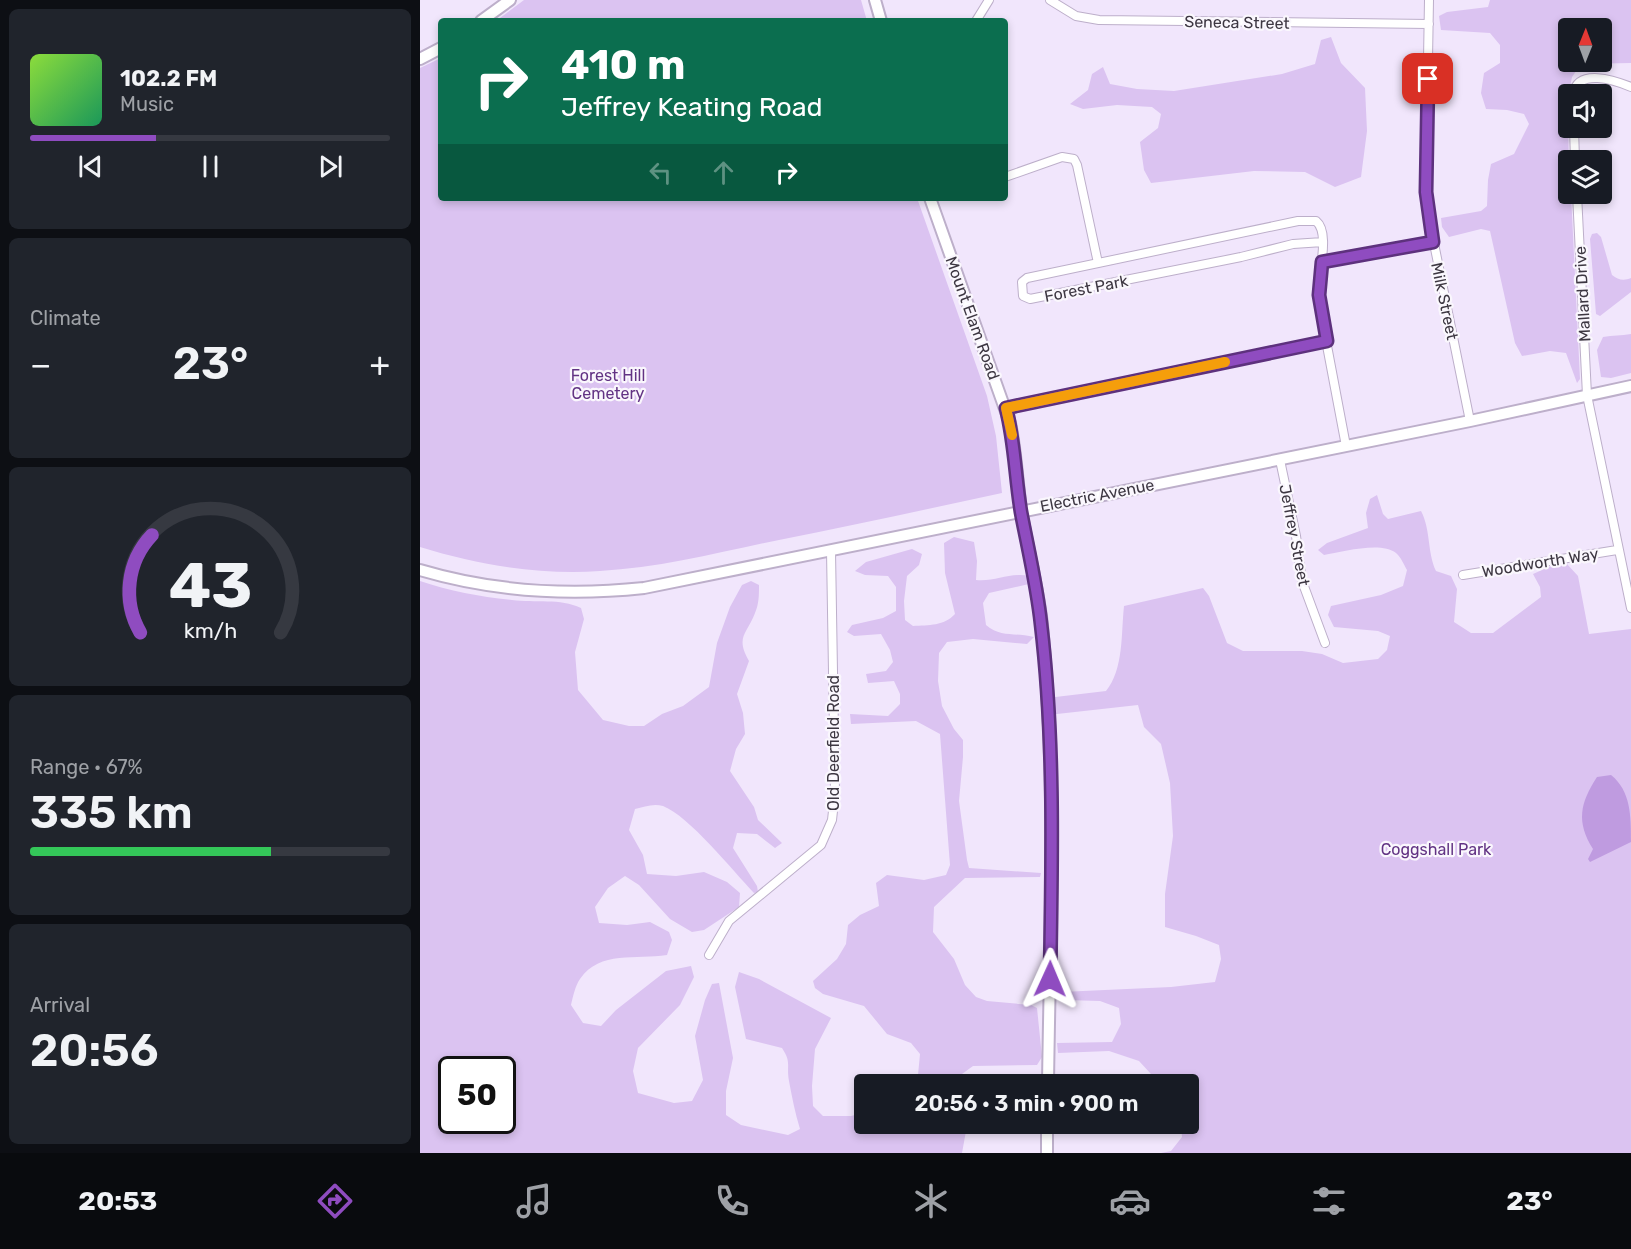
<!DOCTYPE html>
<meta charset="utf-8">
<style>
body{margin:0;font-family:Rubik,sans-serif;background:#20242c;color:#f1f3f6;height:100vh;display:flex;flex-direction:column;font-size:22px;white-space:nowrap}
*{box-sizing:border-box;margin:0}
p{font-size:20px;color:#9ea1a6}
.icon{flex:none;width:33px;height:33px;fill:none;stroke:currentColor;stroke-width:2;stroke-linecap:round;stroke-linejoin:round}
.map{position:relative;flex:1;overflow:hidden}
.details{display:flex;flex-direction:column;gap:9px;padding:9px;background:#0d0f14;width:420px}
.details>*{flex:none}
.top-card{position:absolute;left:18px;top:18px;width:570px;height:183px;border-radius:6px;box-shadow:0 3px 9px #0003;background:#0b6e4f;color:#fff;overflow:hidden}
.needle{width:39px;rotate:1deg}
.tools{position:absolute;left:1138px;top:18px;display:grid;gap:12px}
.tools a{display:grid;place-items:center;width:54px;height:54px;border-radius:6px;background:#171b24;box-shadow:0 3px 9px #0003;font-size:30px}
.speed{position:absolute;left:18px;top:1056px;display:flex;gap:12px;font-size:30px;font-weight:700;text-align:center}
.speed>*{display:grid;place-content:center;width:78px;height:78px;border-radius:50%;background:#171b24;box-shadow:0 3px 9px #0003;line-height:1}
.speed .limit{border:3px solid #111;border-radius:9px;background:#fff;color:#111}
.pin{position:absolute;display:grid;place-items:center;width:51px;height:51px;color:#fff;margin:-26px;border-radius:12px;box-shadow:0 3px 9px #0006}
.me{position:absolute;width:66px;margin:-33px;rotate:1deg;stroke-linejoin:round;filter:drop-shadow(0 0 4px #0008)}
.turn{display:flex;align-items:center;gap:21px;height:126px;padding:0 24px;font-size:27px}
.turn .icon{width:78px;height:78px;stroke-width:2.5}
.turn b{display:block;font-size:42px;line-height:51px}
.lanes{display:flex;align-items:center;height:57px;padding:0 24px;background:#0003;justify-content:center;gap:30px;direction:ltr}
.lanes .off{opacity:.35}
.big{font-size:45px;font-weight:600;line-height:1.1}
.details .widget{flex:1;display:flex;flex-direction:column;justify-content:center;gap:9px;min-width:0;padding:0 21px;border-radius:9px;background:#20242c}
.details .dial{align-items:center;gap:0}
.dial svg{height:156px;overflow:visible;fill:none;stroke:#363941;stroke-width:7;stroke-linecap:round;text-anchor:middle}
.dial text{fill:#f1f3f6;stroke:none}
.song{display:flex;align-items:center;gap:18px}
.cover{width:72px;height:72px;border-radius:9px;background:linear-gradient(135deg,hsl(90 70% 55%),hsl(150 70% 35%))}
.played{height:6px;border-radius:3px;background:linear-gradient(90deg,#8f4cc0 35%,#363941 35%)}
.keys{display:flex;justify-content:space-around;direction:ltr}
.heat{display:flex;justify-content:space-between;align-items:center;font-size:33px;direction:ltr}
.charge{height:9px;border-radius:4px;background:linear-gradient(90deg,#34c759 67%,#363941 0)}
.trip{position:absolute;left:434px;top:1074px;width:345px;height:60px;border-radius:6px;background:#171b24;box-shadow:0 3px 9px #0003;font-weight:600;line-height:60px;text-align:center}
.tabs{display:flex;height:96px;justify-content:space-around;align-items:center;background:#090b0e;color:#9ea1a6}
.tabs .icon{width:42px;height:42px}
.tabs .selected{color:#8f4cc0}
.tabs b{font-size:27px;color:#f1f3f6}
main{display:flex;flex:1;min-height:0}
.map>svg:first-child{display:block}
.green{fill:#dbc3f1;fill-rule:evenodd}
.water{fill:#bf9be0}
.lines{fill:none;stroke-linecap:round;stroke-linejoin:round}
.minor-casing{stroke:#bdafca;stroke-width:10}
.secondary-casing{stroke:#bdafca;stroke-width:14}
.minor{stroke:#fff;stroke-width:8}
.secondary{stroke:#fff;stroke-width:10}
.route-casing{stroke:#5d317d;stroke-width:15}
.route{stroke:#8f4cc0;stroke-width:10}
.slow{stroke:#f59e0b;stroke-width:10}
.labels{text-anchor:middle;stroke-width:4.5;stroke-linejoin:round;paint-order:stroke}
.street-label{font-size:16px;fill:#3d3742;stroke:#faf7fd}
.park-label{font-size:16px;fill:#623384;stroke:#faf7fd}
</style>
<main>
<section class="details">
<div class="widget">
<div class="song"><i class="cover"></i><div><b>102.2 FM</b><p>Music</p></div></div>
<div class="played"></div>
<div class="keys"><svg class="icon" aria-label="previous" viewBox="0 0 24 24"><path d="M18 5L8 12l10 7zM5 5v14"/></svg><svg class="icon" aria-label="pause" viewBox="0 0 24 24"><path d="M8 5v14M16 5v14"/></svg><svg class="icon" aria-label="next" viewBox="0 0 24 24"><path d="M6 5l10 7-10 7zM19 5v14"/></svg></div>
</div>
<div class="widget"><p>Climate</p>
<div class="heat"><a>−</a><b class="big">23°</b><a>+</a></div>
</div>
<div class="widget dial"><svg viewBox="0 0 100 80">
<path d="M14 69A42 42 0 1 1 86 69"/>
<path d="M14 69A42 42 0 0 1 20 19" stroke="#8f4cc0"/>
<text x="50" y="56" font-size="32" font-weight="700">43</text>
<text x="50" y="72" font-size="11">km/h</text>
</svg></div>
<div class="widget"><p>Range · 67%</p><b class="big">335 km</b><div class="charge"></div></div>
<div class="widget"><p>Arrival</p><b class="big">20:56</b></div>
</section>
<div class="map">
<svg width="1211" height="1153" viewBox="0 0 1211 1153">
<rect width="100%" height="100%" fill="#f1e6fc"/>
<path class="green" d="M104 0H441L447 21H76Z
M1070 0H1211V63L1161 64 1152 77 1148 97 1149 194H1151L1160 379 1157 383 1146 353 1130 351 1102 356 1095 343 1070 231 1061 229 1029 237 1022 227 1021 218 1061 211 1067 206 1068 180 1071 164 1094 154 1109 124 1104 114 1087 110 1066 109 1061 93 1064 73 1080 63V45L1070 33 1021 30 1019 16 1027 12 1068 7ZM1182 28V62H1149V28Z
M911 37 921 63 945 88 947 131 941 177 915 187 885 172 834 171 731 183 724 170 720 142 738 128 741 114 732 107 697 105 663 109 650 104 668 90 672 74 683 67 690 84 717 89 754 91 862 74 895 64 901 40Z
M21 58V198H497L567 396 576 436 582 493C508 509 434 525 359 540 300 552 240 568 180 571 119 575 58 565 0 547V68Z
M1177 233 1181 237 1192 275C1198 280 1204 281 1211 278V292L1180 316 1176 314 1170 239 1172 234Z
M1211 334V373L1191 378 1181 377 1177 350 1183 337C1193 335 1201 336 1211 334Z
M957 495 963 514 968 519 1001 511C1011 530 1007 552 1016 571L1031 576 1037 589 1034 622 1051 633H1073L1121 597 1120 587 1113 574 1131 566 1147 564 1158 576 1169 634 1211 629V1153H741L751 1151 762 1137 761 1124H768V1084H728L731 1074 719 1061 689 1051 638 1053 637 1043 692 1042 701 1024 699 1008 680 1001 645 1000 641 992 751 987 795 982 801 959 799 945 776 936 745 927V894L753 836 750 783 741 744 724 727 718 705 628 715 627 698 686 691C704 669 701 633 704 606L783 588 789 596 807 643 823 651H882L902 654 923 663 958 659 967 650 970 636 958 631 914 627 908 615 911 606 961 595 983 586 987 570C984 565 981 557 976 553 961 541 922 552 904 555L898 550 907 543 948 528 946 513 950 499Z
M534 537 554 542 557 561 556 580C575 582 591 572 609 576V584L569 593 563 603 566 625C581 638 595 632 614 637L607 644 553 639 527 642 519 653 518 681 522 706 534 729 543 740V757L539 801 547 860 549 868 621 873 620 877 545 878 514 907 513 932 534 959 545 985 556 997 567 1001 611 1005 617 1008 622 1057 617 1065 553 1066 542 1074 541 1084H493L498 1075 500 1054 491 1043 467 1034 444 1006 403 994 395 988 393 981 417 959 426 944 428 925 440 915 459 906 456 883 467 875 504 880 526 875 530 865 520 734 496 721 431 724 430 714 468 716 480 704V694L474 681 448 683 446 674 466 671 473 662 470 650 461 634 434 636 427 632 432 625 463 618 476 611V587L468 576 445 575 435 571 446 562 492 549 502 554 499 565 487 576 484 601 485 620 493 626C509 625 524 626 535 614L525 573 524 543Z
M0 581C30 591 61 597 92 600 115 603 140 598 161 608L164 619 155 652 158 690 183 720 209 726H224L242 714 263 706 289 687 297 643 310 607 322 585 331 581 339 585C339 595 339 604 335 613 327 634 315 637 329 661L317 694 323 713 325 734 316 749 310 771 334 807 338 820 362 843 355 848 337 834 317 833 313 848 337 886 338 892 334 893C313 871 269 816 243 806 233 803 224 807 215 809L209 830 223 855 227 874 256 876 284 872 307 882 320 893 319 907 284 930 272 932 250 919 219 885 205 876 188 888 175 907 179 923 207 925 230 922 249 932 252 940 247 955C216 960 180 950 160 979 155 986 153 997 151 1005L163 1023 181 1026 196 1010 246 971 271 966 274 977 260 1005 218 1048 213 1071 218 1093 254 1103 272 1101 283 1080 275 1036 285 1000 292 984 299 983 313 1058 306 1091V1115L321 1125 368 1135 380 1129C375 1113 372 1097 369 1081 366 1065 372 1063 362 1048L326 1039 315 987 319 972 339 979 411 1018 395 1049 392 1086 393 1106 403 1116H431L444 1113V1124H550L546 1131 542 1153H0ZM32 1070H82V1120H32Z"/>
<path class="water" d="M1191 775C1211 791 1211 816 1211 842L1170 862 1168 859 1173 849C1156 822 1160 803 1177 777Z"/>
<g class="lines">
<g class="minor-casing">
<path id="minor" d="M630 0 656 16 679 20 1009 24
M1009 0 1006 180 1007 209 1050 421
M556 21 569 0
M1153 94C1158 68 1194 80 1211 87
M1154 128 1155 160
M585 177 642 157 654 159 657 165 678 263
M1157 194 1167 395 1211 608
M903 242 873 244 821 257 610 299 603 296 602 282 607 278 878 221H896C910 232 899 270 899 287 899 308 904 330 908 351 914 382 920 414 926 446
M902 262 1013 242
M586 408 907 341
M860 460 876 536 882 581 905 643
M1043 575 1197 550
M289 955 309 921 401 845 412 820 415 793 411 551"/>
</g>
<g class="secondary-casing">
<path id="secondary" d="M455 0 461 21
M61 21 90 0
M0 59 21 48
M510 198 590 423C596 452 597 480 601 509 607 548 618 586 622 625 637 778 630 931 628 1084
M0 570C74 592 148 596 224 588L1050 421 1211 386
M627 1153V1124"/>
</g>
<use href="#minor" class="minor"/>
<use href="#secondary" class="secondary"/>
</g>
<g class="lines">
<g class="route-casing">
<path id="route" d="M630 979C632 861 635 742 621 624 617 586 608 549 601 512 595 476 595 444 586 408L907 341 899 295 902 262 1013 242 1006 192 1008 79"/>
</g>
<use href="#route" class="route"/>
<path class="slow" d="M592 435 586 408 805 362"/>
</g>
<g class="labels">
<g class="street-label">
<text transform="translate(817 22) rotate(1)" y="6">Seneca Street</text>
<text transform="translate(666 288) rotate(-11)" y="6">Forest Park</text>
<text transform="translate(1162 294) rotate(-93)" y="6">Mallard Drive</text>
<text transform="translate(1025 301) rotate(78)" y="6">Milk Street</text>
<text transform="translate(553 318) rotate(70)" y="6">Mount Elam Road</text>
<text transform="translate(677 495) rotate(-11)" y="6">Electric Avenue</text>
<text transform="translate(875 535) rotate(79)" y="6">Jeffrey Street</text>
<text transform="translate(1120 562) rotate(-9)" y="6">Woodworth Way</text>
<text transform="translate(413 743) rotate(-90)" y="6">Old Deerfield Road</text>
</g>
<g class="park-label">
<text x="188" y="381">Forest Hill<tspan x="188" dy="18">Cemetery</tspan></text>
<text x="1016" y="855">Coggshall Park</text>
</g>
</g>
</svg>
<div class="tools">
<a><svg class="needle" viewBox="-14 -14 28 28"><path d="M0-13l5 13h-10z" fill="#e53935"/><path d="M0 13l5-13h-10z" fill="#9ea1a6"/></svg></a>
<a><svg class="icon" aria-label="sound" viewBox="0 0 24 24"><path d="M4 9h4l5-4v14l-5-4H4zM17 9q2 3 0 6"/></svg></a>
<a><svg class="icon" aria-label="layers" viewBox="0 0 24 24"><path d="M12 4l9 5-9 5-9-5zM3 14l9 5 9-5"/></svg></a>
</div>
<div class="speed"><div class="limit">50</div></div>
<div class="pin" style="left:1008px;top:79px;background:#d93025"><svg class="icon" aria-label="arrive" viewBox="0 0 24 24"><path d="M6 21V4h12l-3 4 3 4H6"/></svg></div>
<svg class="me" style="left:630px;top:979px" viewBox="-20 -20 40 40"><path d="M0-17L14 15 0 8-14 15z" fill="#8f4cc0" stroke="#fff" stroke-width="4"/></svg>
<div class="trip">20:56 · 3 min · 900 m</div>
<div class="top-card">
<div class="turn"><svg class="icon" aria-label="right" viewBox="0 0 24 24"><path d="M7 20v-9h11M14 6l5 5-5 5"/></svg><div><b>410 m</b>Jeffrey Keating Road</div></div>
<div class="lanes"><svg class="icon off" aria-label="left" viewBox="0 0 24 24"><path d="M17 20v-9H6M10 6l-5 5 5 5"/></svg><svg class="icon off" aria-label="ahead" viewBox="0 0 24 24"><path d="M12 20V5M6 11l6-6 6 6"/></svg><svg class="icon" aria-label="right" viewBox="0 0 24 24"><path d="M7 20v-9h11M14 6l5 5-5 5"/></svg></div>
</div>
</div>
</main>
<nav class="tabs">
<b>20:53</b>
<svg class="icon selected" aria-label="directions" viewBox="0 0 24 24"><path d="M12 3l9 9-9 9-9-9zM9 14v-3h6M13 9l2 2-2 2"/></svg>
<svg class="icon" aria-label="music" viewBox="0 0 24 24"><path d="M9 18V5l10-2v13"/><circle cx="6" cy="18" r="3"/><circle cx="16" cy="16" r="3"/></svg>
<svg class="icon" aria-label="phone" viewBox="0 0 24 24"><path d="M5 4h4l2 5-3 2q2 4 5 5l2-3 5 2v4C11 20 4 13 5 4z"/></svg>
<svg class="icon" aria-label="climate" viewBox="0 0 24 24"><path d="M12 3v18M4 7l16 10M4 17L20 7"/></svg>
<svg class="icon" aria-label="car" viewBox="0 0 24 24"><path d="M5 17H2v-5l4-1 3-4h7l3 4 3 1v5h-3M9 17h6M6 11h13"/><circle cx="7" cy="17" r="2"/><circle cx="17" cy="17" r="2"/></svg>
<svg class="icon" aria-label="filters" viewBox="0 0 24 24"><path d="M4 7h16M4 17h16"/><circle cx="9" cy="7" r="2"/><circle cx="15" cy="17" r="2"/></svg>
<b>23°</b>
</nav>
